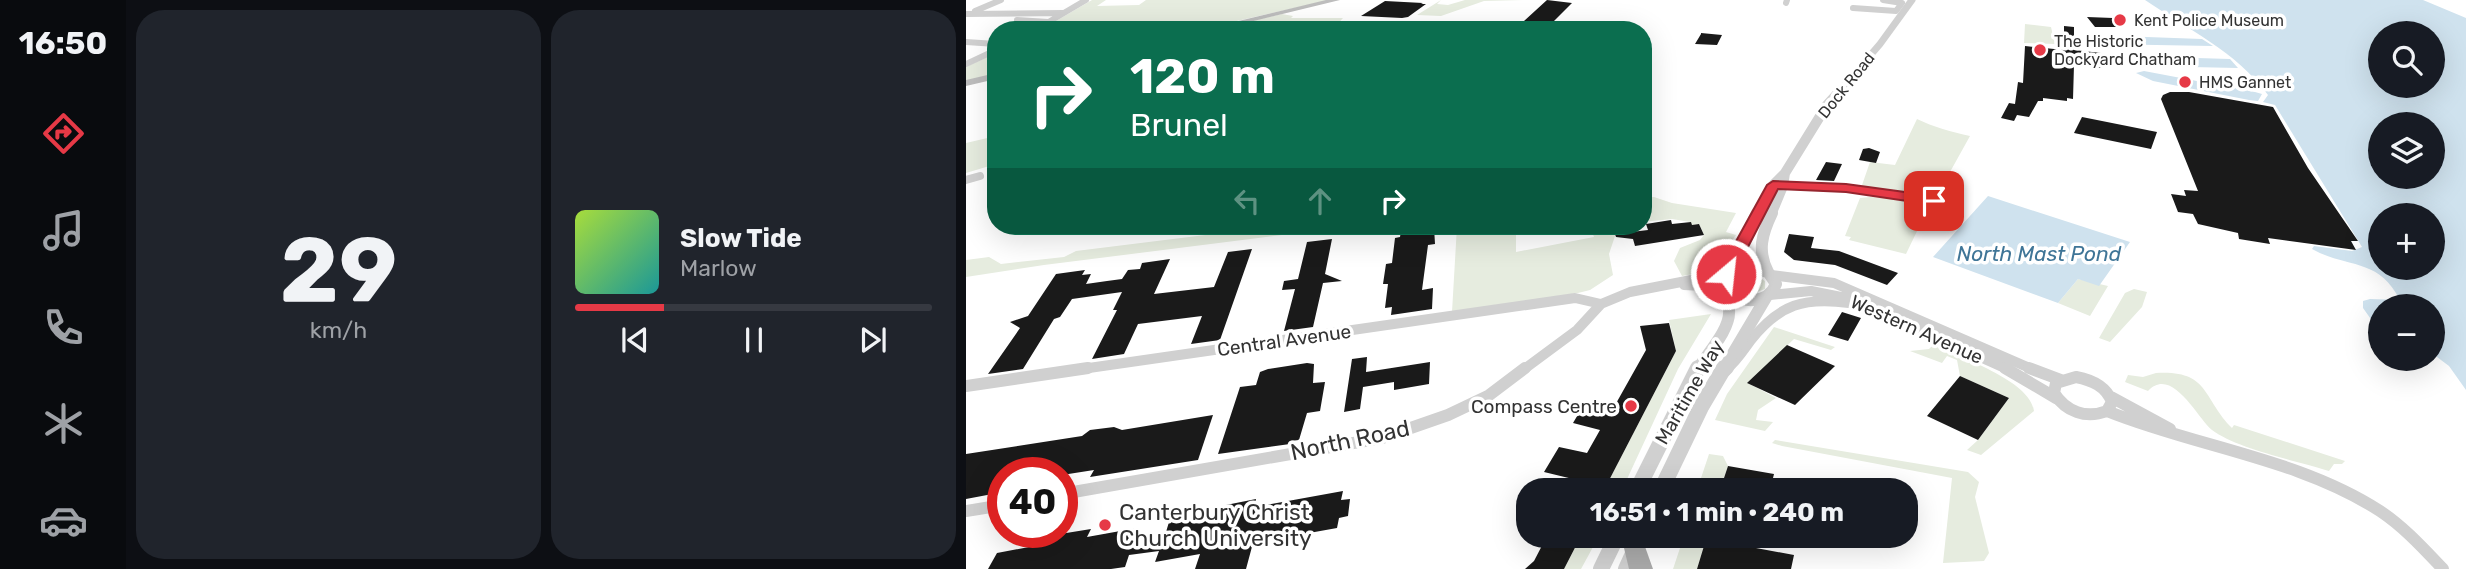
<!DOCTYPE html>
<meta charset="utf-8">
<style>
body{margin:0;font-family:Rubik,sans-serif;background:#20242c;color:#f1f3f6;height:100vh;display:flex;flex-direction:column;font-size:26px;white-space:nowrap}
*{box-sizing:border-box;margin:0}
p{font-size:23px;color:#9ea1a6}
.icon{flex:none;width:38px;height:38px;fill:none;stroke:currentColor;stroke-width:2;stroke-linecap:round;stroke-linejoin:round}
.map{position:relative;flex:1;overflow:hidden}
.details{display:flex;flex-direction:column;gap:10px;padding:10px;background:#0d0f14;width:840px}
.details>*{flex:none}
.hud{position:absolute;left:21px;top:21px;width:665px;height:214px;border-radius:28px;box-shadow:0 7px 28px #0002;background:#0b6e4f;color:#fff;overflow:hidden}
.buttons{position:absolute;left:1402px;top:21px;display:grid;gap:14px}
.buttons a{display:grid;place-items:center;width:77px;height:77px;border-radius:50%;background:#171b24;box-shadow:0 7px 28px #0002;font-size:35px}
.speed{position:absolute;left:21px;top:457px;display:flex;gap:14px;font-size:35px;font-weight:700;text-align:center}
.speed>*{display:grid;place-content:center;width:91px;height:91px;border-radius:50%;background:#171b24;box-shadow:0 7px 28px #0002;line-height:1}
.speed .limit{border:10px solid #d22;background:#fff;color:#111}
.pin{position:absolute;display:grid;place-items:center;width:60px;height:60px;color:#fff;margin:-30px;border-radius:14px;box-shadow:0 4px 10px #0006}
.me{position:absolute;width:77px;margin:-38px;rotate:28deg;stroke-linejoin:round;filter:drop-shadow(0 0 5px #0008)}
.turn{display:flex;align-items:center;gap:24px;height:147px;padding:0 28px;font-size:32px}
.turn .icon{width:91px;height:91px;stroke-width:2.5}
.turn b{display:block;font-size:49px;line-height:60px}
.lanes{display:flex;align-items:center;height:66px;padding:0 28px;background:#0003;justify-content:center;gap:35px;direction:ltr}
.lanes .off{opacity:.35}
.details .tile{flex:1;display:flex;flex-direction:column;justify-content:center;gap:10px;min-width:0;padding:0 24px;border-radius:28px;background:#20242c}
.details .dial{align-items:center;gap:0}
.dial b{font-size:91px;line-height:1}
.song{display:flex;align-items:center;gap:21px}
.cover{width:84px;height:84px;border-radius:10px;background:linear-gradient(135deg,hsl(80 70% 55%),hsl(180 70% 35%))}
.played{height:7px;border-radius:4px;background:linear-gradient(90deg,#e63946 25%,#363941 25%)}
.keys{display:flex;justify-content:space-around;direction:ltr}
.details .tiles{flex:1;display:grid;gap:10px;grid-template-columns:repeat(2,1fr)}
.trip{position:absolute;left:550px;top:478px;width:402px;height:70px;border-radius:28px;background:#171b24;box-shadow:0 7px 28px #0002;font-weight:700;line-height:70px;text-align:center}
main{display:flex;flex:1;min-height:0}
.tab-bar{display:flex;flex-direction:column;width:126px;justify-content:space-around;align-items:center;background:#090b0e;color:#9ea1a6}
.tab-bar .icon{width:49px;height:49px}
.tab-bar .on{color:#e63946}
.tab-bar b{font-size:32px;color:#f1f3f6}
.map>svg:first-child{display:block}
.green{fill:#e6ecdf}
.water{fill:#cfe2ee;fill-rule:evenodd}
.building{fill:#1a1a1a}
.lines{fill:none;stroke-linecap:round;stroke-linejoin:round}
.minor-far3{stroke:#d0d0d0;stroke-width:6}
.minor-far2{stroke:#d0d0d0;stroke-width:8}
.minor-far1{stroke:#d0d0d0;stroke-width:10}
.minor{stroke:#d0d0d0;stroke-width:12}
.tertiary-far3{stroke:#d0d0d0;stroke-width:7}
.tertiary-far2{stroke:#d0d0d0;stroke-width:10}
.tertiary-far1{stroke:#d0d0d0;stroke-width:12}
.tertiary{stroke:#d0d0d0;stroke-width:16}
.secondary{fill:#bdbdbd;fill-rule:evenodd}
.primary{fill:#ababab;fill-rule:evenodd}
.route{fill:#e63946;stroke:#96252e;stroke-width:2}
.poi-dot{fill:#e63946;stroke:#fff;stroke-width:2.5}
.labels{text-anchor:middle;stroke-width:7;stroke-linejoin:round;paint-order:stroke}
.far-poi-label{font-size:16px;fill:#333;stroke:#fff;text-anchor:start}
.far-street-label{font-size:16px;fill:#333;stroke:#fff}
.street-label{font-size:19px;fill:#333;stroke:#fff}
.poi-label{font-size:19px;fill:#333;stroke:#fff;text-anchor:end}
.water-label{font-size:21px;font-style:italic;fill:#3f7597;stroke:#fff}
.near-street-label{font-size:23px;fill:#333;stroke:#fff}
.near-poi-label{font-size:23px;fill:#333;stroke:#fff;text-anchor:start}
</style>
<main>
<nav class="tab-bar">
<b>16:50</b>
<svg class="icon on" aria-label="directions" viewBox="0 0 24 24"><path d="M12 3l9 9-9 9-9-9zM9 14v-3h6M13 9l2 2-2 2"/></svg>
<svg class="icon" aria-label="music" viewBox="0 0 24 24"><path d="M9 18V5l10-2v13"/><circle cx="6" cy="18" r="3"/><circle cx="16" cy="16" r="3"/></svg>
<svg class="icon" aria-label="phone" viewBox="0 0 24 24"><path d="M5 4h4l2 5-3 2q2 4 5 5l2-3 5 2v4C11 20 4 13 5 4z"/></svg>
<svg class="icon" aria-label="climate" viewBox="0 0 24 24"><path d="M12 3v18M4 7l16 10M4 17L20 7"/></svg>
<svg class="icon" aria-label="car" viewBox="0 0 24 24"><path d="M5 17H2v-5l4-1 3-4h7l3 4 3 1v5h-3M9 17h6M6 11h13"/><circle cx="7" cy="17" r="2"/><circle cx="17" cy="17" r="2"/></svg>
</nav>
<section class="details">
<div class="tiles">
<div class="tile dial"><b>29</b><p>km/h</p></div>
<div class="tile">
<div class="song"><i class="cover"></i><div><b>Slow Tide</b><p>Marlow</p></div></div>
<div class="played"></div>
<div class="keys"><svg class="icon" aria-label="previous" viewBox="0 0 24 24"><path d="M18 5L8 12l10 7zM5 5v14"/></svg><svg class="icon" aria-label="pause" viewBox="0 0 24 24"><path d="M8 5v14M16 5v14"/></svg><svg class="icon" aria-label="next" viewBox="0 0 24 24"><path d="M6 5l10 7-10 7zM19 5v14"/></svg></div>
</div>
</div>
</section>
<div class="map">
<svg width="1500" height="569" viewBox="0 0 1500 569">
<rect width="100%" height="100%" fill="#fff"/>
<path class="green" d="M126 0H140L131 6 173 5 180 0H364L231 30H194L151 22V25L174 30H74L86 23 147 25 90 21Z
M475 0 471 4 482 5 499 0H557L518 1 475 16 451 15Z
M316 14 327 16 325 18H377L366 30 256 28Z
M1059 24 1085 27 1089 44 1058 43Z
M30 53V74L0 81V67Z
M951 119C967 127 986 132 1004 136L969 199 895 188 904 162 929 165Z
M30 136V164L0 173V143Z
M688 197 706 203 770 213 760 232 770 235C748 266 758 269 716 276L708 261 714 248 734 240 738 235 733 224 726 225 724 222 706 219 677 222V198Z
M904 197 966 200 940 254 883 240 885 237 879 236 894 198Z
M312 226H388L78 265 0 277V260L23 257 35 264 98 257 110 251Z
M491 226H550V252L628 237 624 226H666L649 236 643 254 647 275 624 290 612 293 486 312Z
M778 274 789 275 799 281V289L785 294 769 290 765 285 766 280Z
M1112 279 1142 286 1124 316 1092 303Z
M1168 289 1181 292 1176 307 1144 342 1133 338 1159 293Z
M745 314 712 369 656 490H638L710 351 703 320Z
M808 327 869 347 865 350 828 339 782 383 810 398 792 410 790 420 807 422 799 431 749 420 761 394Z
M967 345C993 357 1064 380 1068 411L1015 455 1001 450 1012 440 1043 398 994 376 991 360 981 356 976 363 944 351 963 349Z
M1190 373C1244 370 1236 398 1266 428L1268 425 1379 461 1376 464H1368L1363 471C1332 461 1271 449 1246 430 1232 419 1206 365 1182 391L1159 382 1162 375 1177 377Z
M809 440 1002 472 1013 482 1009 497 1023 553 1018 561 977 563 986 478 816 446 806 443Z
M743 454 757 456 762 466 754 490H731Z
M615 536H633L615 569H598Z
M718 536H741L731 569H707Z"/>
<path class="water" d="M1179 0H1457L1500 18V390L1483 366 1467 354 1466 306H1414V332L1397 308V301L1404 299 1434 300C1412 257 1382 269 1346 249L1348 246 1386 251 1396 247 1309 105 1297 102 1302 95C1270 51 1221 29 1179 0ZM1414 33H1466V86H1414ZM1414 124H1466V177H1414ZM1414 215H1466V268H1414Z
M1125 35 1236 39 1247 46 1133 44 1126 43 1119 37Z
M1164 56 1264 59 1272 68 1177 66 1158 59Z
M1178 71 1289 92 1296 94 1292 101 1283 100 1187 81 1170 73Z
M1022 196 1164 242 1133 286 1112 279 1092 303 967 257Z"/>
<path class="building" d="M581 0 606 3 586 23 558 21Z
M419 1 457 3 455 4H460L442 17 436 18 395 16Z
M1121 17 1147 18 1158 27H1129Z
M1098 26 1108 27V50L1135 53 1136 68 1108 65 1107 99 1101 98V101L1077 98V101H1072L1063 117 1051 115 1048 121 1035 118 1043 103 1049 104 1052 82 1057 83 1059 46 1098 50Z
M735 34V33L756 35 751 45 729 44Z
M1204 92H1223L1307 107 1342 168 1392 241H1385L1390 250 1302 238 1304 244 1273 239 1272 233 1232 224 1227 214 1212 212 1205 194 1220 196 1218 190 1232 191 1195 99 1197 95Z
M1116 117 1191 132 1185 149 1108 133Z
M903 148 914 152 910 163 893 160 897 149Z
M860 162 876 164 868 181 850 180Z
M705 220 706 224 725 222 726 225 733 224 738 235 669 246 667 239 650 237 649 234 682 230 680 224Z
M468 227 469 244 462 245 456 290 467 288 466 309 425 315 426 307 419 308 422 284H417L420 264 426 263 429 238 434 237 435 231Z
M823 234 848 237 845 248 873 251 932 273 921 285 869 265 828 260 818 252Z
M366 239 359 274 376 281 357 283 347 327 318 331 329 289 316 290 318 281 332 279 341 242Z
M286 249 254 340 225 344 236 316 172 324 158 354 126 359 151 310H147L156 292 106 299 94 317 88 319 57 369 22 374 54 328 44 322 62 316 90 274 119 270 116 275 125 274 120 284 141 281 156 279 162 270 174 269 176 263 204 259 188 294 248 287 262 252Z
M876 312 895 318 882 341 862 335Z
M703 323 710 351 638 490H605L611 480 578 472 593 447 621 453 634 430 607 423 620 401 648 407 680 350 674 326Z
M821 345 869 366 829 405 781 383Z
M401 357 400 372 464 362 463 384 428 390V382L397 387 394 409 378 412 386 359Z
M341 363 348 364 347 383 359 382 354 411 341 413 333 440 324 441V444L252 454 274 387 290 385 294 372 302 369Z
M994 376 1043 398 1012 440 961 416Z
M247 415 232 460 124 477 128 470 96 475V472H37V492L0 499V454L116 436 124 430 148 427 156 430Z
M762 466 808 474 804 490H754Z
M377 491 375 500 384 499 382 516 373 518 371 528 287 543 280 569H229L234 554 189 562 193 551 163 555 159 567 145 569H22L31 553 84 543 88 535 125 529 121 537 171 528 168 538 200 532 203 522 253 513 255 506 290 499 289 507Z
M581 536H615L598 569H559L568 561Z
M741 536H793L790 548 828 555 825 569H731Z"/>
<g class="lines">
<path class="minor-far3" d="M820 3 821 0
M887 8 930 11 936 3 917 0
M9 11 35 0
M0 14 97 13
M51 20 82 22
M69 30 120 0
M0 42 30 44
M0 64 30 50"/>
<path class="minor-far2" d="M0 180 14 176
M809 185 880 188 968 200"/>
<path class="minor-far1" d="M805 275 868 283 1068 370
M718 285 736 286 758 293
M804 295 845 291 885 299 1043 370
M109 370 609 298 635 304
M557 370 611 330 635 304 664 292 761 273
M760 370C770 362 777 351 785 340 814 304 838 297 883 303"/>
<path class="minor" d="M1039 368 1090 398
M1063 368 1095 380
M759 371 762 368
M1110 377C1126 380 1140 386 1146 402L1141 411C1120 419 1100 412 1088 393L1090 383Z
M0 386 122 368
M1145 397 1204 429
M1141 411C1230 447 1332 458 1414 511 1438 527 1457 548 1477 569
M96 494 416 438 482 415 522 396 559 368
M0 511 37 505"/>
<path class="tertiary-far3" d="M870 95 914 44 946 0"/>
<path class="tertiary-far2" d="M790 215 807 185 819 173 861 105 872 93
M805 215 817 186 819 173"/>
<path class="tertiary-far1" d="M763 272 791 213
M802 272C791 251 796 234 806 213
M731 370C741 354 765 329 763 310 762 298 754 290 757 277 771 266 785 267 802 272L810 284C801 306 776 302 758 293
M757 370 801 296"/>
<path class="tertiary" d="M671 490 732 368
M695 490 735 407 758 368
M635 569 651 536
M660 569 675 536"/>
<path class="secondary" d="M360 0H374L251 30H235Z
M30 73V79L0 86V80Z"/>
<path class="primary" d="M669 539 677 541 687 569H663L658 548 661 541Z"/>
</g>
<path class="route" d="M807 181 880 184 968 196 975 201 968 205 880 192 812 189 768 274 760 279 754 278 752 274 801 185Z"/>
<g class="poi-dot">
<circle cx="1154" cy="20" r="7"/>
<circle cx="1074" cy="50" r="7"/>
<circle cx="1219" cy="82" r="7"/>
<circle cx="665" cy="406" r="7"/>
<circle cx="139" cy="525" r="7"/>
</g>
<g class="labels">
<g class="far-poi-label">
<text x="1168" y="26">Kent Police Museum</text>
<text x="1088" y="47">The Historic<tspan x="1088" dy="18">Dockyard Chatham</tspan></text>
<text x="1233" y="88">HMS Gannet</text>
</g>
<g class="far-street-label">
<text transform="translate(880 85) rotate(-51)" y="6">Dock Road</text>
</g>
<g class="street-label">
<text transform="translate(951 329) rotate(24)" y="7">Western Avenue</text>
<text transform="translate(318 340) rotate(-8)" y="7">Central Avenue</text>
<text transform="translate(723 392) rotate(-60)" y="7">Maritime Way</text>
</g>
<g class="poi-label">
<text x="651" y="413">Compass Centre</text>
</g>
<g class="water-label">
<text x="1073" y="261">North Mast Pond</text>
</g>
<g class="near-street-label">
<text transform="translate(384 440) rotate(-12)" y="8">North Road</text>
</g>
<g class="near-poi-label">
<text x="153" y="520">Canterbury Christ<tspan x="153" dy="26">Church University</tspan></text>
</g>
</g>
</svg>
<div class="buttons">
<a><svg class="icon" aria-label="search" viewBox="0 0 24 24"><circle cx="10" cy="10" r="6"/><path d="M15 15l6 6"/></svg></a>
<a><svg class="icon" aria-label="layers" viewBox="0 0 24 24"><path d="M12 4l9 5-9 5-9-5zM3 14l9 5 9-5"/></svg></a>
<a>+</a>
<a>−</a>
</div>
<div class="speed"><div class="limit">40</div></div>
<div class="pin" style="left:968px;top:201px;background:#d93025"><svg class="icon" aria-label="arrive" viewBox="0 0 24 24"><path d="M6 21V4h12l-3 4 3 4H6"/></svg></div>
<svg class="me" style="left:760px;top:274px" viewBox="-20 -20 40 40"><circle r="17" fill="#e63946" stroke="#fff" stroke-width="3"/><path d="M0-11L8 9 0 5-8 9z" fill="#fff"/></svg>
<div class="trip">16:51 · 1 min · 240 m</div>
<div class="hud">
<div class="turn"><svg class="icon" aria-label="right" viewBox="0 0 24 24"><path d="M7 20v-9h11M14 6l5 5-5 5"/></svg><div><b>120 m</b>Brunel</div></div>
<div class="lanes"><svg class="icon off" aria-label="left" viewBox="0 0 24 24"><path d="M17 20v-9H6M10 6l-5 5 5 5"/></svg><svg class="icon off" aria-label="ahead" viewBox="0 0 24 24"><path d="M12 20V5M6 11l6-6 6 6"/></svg><svg class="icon" aria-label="right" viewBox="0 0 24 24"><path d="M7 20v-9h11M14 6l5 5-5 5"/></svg></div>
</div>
</div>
</main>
